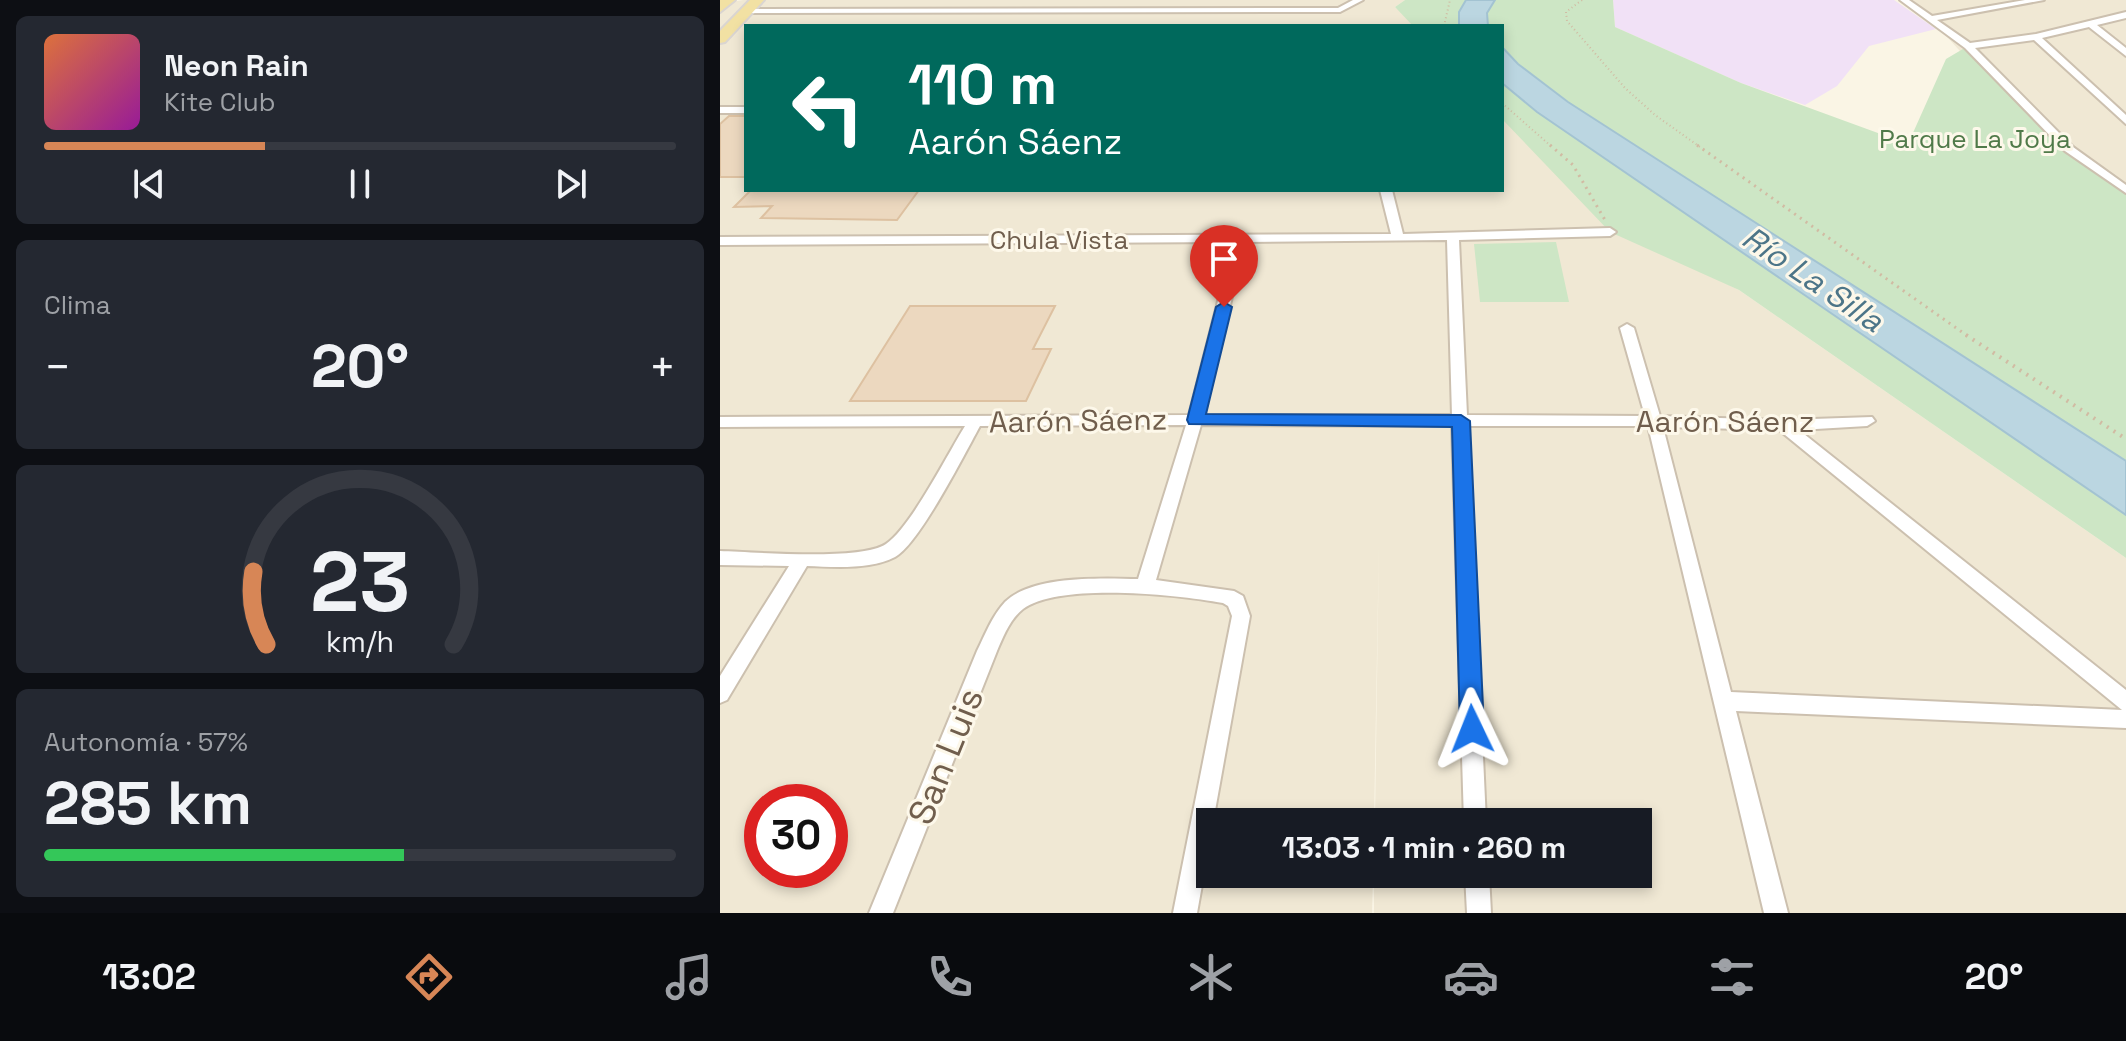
<!DOCTYPE html>
<html lang="es">
<meta charset="utf-8">
<style>
body{margin:0;font-family:"Space Grotesk",sans-serif;background:#242831;color:#f1f3f6;height:100vh;display:flex;flex-direction:column;font-size:30px;white-space:nowrap}
*{box-sizing:border-box;margin:0}
p{font-size:26px;color:#9ea1a6}
.icon{flex:none;width:44px;height:44px;fill:none;stroke:currentColor;stroke-width:2;stroke-linecap:round;stroke-linejoin:round}
.map{position:relative;flex:1;overflow:hidden}
.details{display:flex;flex-direction:column;gap:16px;padding:16px;background:#0d0f14;width:720px}
.details>*{flex:none}
.top-card{position:absolute;left:24px;top:24px;width:760px;height:168px;border-radius:0px;box-shadow:0 4px 12px #0003;background:#00695c;color:#fff;overflow:hidden}
.speed{position:absolute;left:24px;top:784px;display:flex;gap:16px;font-size:40px;font-weight:700;text-align:center}
.speed>*{display:grid;place-content:center;width:104px;height:104px;border-radius:50%;background:#171b24;box-shadow:0 4px 12px #0003;line-height:1}
.speed .limit{border:12px solid #d22;background:#fff;color:#111}
.pin{position:absolute;display:grid;place-items:center;width:68px;height:68px;color:#fff;margin:-82px -34px;border-radius:50% 50% 50% 0;rotate:-45deg;box-shadow:0 0 8px #0007}
.pin .icon{rotate:45deg}
.me{position:absolute;width:88px;margin:-44px;rotate:358deg;stroke-linejoin:round;filter:drop-shadow(0 0 6px #0008)}
.turn{display:flex;align-items:center;gap:28px;height:168px;padding:0 32px;font-size:36px}
.turn .icon{width:104px;height:104px;stroke-width:2.5}
.turn b{display:block;font-size:56px;line-height:68px}
.big{font-size:60px;font-weight:700;line-height:1.1}
.details .widget{flex:1;display:flex;flex-direction:column;justify-content:center;gap:12px;min-width:0;padding:0 28px;border-radius:12px;background:#242831}
.details .dial{align-items:center;gap:0}
.dial svg{height:208px;overflow:visible;fill:none;stroke:#363941;stroke-width:7;stroke-linecap:round;text-anchor:middle}
.dial text{fill:#f1f3f6;stroke:none}
.song{display:flex;align-items:center;gap:24px}
.cover{width:96px;height:96px;border-radius:12px;background:linear-gradient(135deg,hsl(20 70% 55%),hsl(300 70% 35%))}
.played{height:8px;border-radius:4px;background:linear-gradient(90deg,#d78656 35%,#363941 35%)}
.keys{display:flex;justify-content:space-around;direction:ltr}
.heat{display:flex;justify-content:space-between;align-items:center;font-size:44px;direction:ltr}
.charge{height:12px;border-radius:6px;background:linear-gradient(90deg,#34c759 57%,#363941 0)}
.trip{position:absolute;left:476px;top:808px;width:456px;height:80px;border-radius:0px;background:#171b24;box-shadow:0 4px 12px #0003;font-weight:700;line-height:80px;text-align:center}
.dock{display:flex;height:128px;justify-content:space-around;align-items:center;background:#090b0e;color:#9ea1a6}
.dock .icon{width:56px;height:56px}
.dock .active{color:#d78656}
.dock b{font-size:36px;color:#f1f3f6}
main{display:flex;flex:1;min-height:0}
.map>svg:first-child{display:block}
.residential{fill:#f0e8d4;fill-rule:evenodd}
.education{fill:#f1e1f6}
.green{fill:#cde6c5}
.water{fill:#bbd6e1;stroke:#a3c3d2;stroke-width:2}
.building{fill:#ecd8bf;stroke:#ddc1a1;stroke-width:2}
.lines{fill:none;stroke-linecap:round;stroke-linejoin:round}
.minor-casing{stroke:#ccc0af;stroke-width:4}
.primary-casing{stroke:#dad5d1;stroke-width:4}
.path-far2{stroke:#d1bba3;stroke-width:2;stroke-dasharray:1 3;stroke-linecap:butt}
.path-far1{stroke:#d1bba3;stroke-width:3;stroke-dasharray:2 5;stroke-linecap:butt}
.path{stroke:#d1bba3;stroke-width:4;stroke-dasharray:2 6;stroke-linecap:butt}
.minor{fill:#fff;fill-rule:evenodd}
.primary{fill:#f2e1a3;fill-rule:evenodd}
.route{fill:#1a73e8;stroke:#114b97;stroke-width:2}
.labels{text-anchor:middle;stroke-width:6;stroke-linejoin:round;paint-order:stroke}
.far-park-label{font-size:26px;fill:#507a49;stroke:#fdf8ea}
.far-street-label{font-size:26px;fill:#705e4d;stroke:#fdf8ea}
.street-label{font-size:30px;fill:#705e4d;stroke:#fdf8ea}
.water-label{font-size:32px;font-style:italic;fill:#4c7588;stroke:#fdf8ea}
.near-street-label{font-size:36px;fill:#705e4d;stroke:#fdf8ea}
</style>
<main>
<section class="details">
<div class="widget">
<div class="song"><i class="cover"></i><div><b>Neon Rain</b><p>Kite Club</p></div></div>
<div class="played"></div>
<div class="keys"><svg class="icon" aria-label="previous" viewBox="0 0 24 24"><path d="M18 5L8 12l10 7zM5 5v14"/></svg><svg class="icon" aria-label="pause" viewBox="0 0 24 24"><path d="M8 5v14M16 5v14"/></svg><svg class="icon" aria-label="next" viewBox="0 0 24 24"><path d="M6 5l10 7-10 7zM19 5v14"/></svg></div>
</div>
<div class="widget"><p>Clima</p>
<div class="heat"><a>−</a><b class="big">20°</b><a>+</a></div>
</div>
<div class="widget dial"><svg viewBox="0 0 100 80">
<path d="M14 69A42 42 0 1 1 86 69"/>
<path d="M14 69A42 42 0 0 1 9 41" stroke="#d78656"/>
<text x="50" y="56" font-size="32" font-weight="700">23</text>
<text x="50" y="72" font-size="11">km/h</text>
</svg></div>
<div class="widget"><p>Autonomía · 57%</p><b class="big">285 km</b><div class="charge"></div></div>
</section>
<div class="map">
<svg width="1406" height="913" viewBox="0 0 1406 913">
<rect width="100%" height="100%" fill="#faf5e5"/>
<path class="residential" d="M23 0H685L675 7 695 26H26V190H782V113L897 229 1019 290 1406 558V913H654V874H918V822H655L659 541 654 822H490V874H653L652 913H0V4ZM42 802H110V870H42Z
M1179 0H1406V195L1266 80 1221 30Z"/>
<path class="education" d="M893 0H1174L1216 29 1149 46 1117 86 1085 105 1021 83 895 27Z"/>
<path class="green" d="M685 0H893L895 27 1021 83 1188 144 1226 59 1248 46 1337 138 1406 190V558L1019 290 890 232 782 119V26H693L675 7Z
M836 242 849 302H760L754 244Z"/>
<path class="water" d="M746 0H775L767 13 768 26H739V12Z
M782 47 798 64 848 102 1406 461V515L817 112 782 83Z"/>
<path class="building" d="M9 116H26V177H0V124Z
M31 190H199L177 220 41 218 52 206 14 207Z
M190 306H335L313 349H331L306 401H130Z"/>
<g class="lines">
<g class="minor-casing">
<path id="minor" d="M633 0H643L620 12 25 13 21 11 25 9 618 8Z
M1180 0H1189L1212 16 1305 0H1324L1217 20 1250 43 1316 34 1406 12V18L1377 25 1406 48V56L1369 27 1322 38 1406 115V124L1314 40 1255 48 1353 147 1406 185V193L1345 151 1245 48Z
M0 107H26V113H0Z
M660 190H672L683 234 890 228 896 232 890 236 739 240 747 415 925 416 900 328 907 324 914 328 940 416 1063 420 1152 417 1155 421 1147 426 1079 430 1406 690V728L1016 711 1068 913H1044L928 426H748L766 822H744L732 426 481 425 436 580 514 591 523 596 530 616 493 822H490V840L477 913H453L512 616 508 606 503 603C458 595 340 582 303 609 290 619 283 637 277 651L173 913H149L257 651C265 635 272 616 285 602 312 575 382 578 418 579L466 425 260 426C244 455 199 544 175 557 151 570 113 567 87 566L7 700 0 703V676L69 566 0 565V551C34 552 141 561 166 544 191 527 227 455 245 426L0 427V417L469 415 513 242 0 245V237L671 234ZM727 240 732 415H484L525 242ZM943 427 1059 430 1402 710 1011 692Z
M745 874H769L771 913H747Z"/>
</g>
<g class="primary-casing">
<path id="primary" d="M0 0H15L0 12Z
M30 0H44L5 42 0 43V31Z"/>
</g>
<path class="path-far2" d="M862 0 846 12 847 21 905 88 935 115 980 147
M724 26 730 0
M782 103 832 147"/>
<path class="path-far1" d="M830 145 853 165 885 220
M977 145 1249 337"/>
<path class="path" d="M1246 335 1406 439"/>
<use href="#minor" class="minor"/>
<use href="#primary" class="primary"/>
</g>
<path class="route" d="M504 302 512 307 486 414 741 415 750 421 764 729 760 737 752 740 744 737 740 729 732 427 469 424 467 420 496 307Z"/>
<g class="labels">
<g class="far-park-label">
<text x="1255" y="148">Parque La Joya</text>
</g>
<g class="far-street-label">
<text x="339" y="249">Chula Vista</text>
</g>
<g class="street-label">
<text transform="translate(358 421) rotate(-1)" y="10">Aarón Sáenz</text>
<text x="1005" y="432">Aarón Sáenz</text>
</g>
<g class="water-label">
<text transform="translate(1093 279) rotate(34)" y="11">Río La Silla</text>
</g>
<g class="near-street-label">
<text transform="translate(225 756) rotate(-68)" y="13">San Luis</text>
</g>
</g>
</svg>
<div class="speed"><div class="limit">30</div></div>
<div class="pin" style="left:504px;top:307px;background:#d93025"><svg class="icon" aria-label="arrive" viewBox="0 0 24 24"><path d="M6 21V4h12l-3 4 3 4H6"/></svg></div>
<svg class="me" style="left:752px;top:729px" viewBox="-20 -20 40 40"><path d="M0-17L14 15 0 8-14 15z" fill="#1a73e8" stroke="#fff" stroke-width="4"/></svg>
<div class="trip">13:03 · 1 min · 260 m</div>
<div class="top-card">
<div class="turn"><svg class="icon" aria-label="left" viewBox="0 0 24 24"><path d="M17 20v-9H6M10 6l-5 5 5 5"/></svg><div><b>110 m</b>Aarón Sáenz</div></div>
</div>
</div>
</main>
<nav class="dock">
<b>13:02</b>
<svg class="icon active" aria-label="directions" viewBox="0 0 24 24"><path d="M12 3l9 9-9 9-9-9zM9 14v-3h6M13 9l2 2-2 2"/></svg>
<svg class="icon" aria-label="music" viewBox="0 0 24 24"><path d="M9 18V5l10-2v13"/><circle cx="6" cy="18" r="3"/><circle cx="16" cy="16" r="3"/></svg>
<svg class="icon" aria-label="phone" viewBox="0 0 24 24"><path d="M5 4h4l2 5-3 2q2 4 5 5l2-3 5 2v4C11 20 4 13 5 4z"/></svg>
<svg class="icon" aria-label="climate" viewBox="0 0 24 24"><path d="M12 3v18M4 7l16 10M4 17L20 7"/></svg>
<svg class="icon" aria-label="car" viewBox="0 0 24 24"><path d="M5 17H2v-5l4-1 3-4h7l3 4 3 1v5h-3M9 17h6M6 11h13"/><circle cx="7" cy="17" r="2"/><circle cx="17" cy="17" r="2"/></svg>
<svg class="icon" aria-label="filters" viewBox="0 0 24 24"><path d="M4 7h16M4 17h16"/><circle cx="9" cy="7" r="2"/><circle cx="15" cy="17" r="2"/></svg>
<b>20°</b>
</nav>
